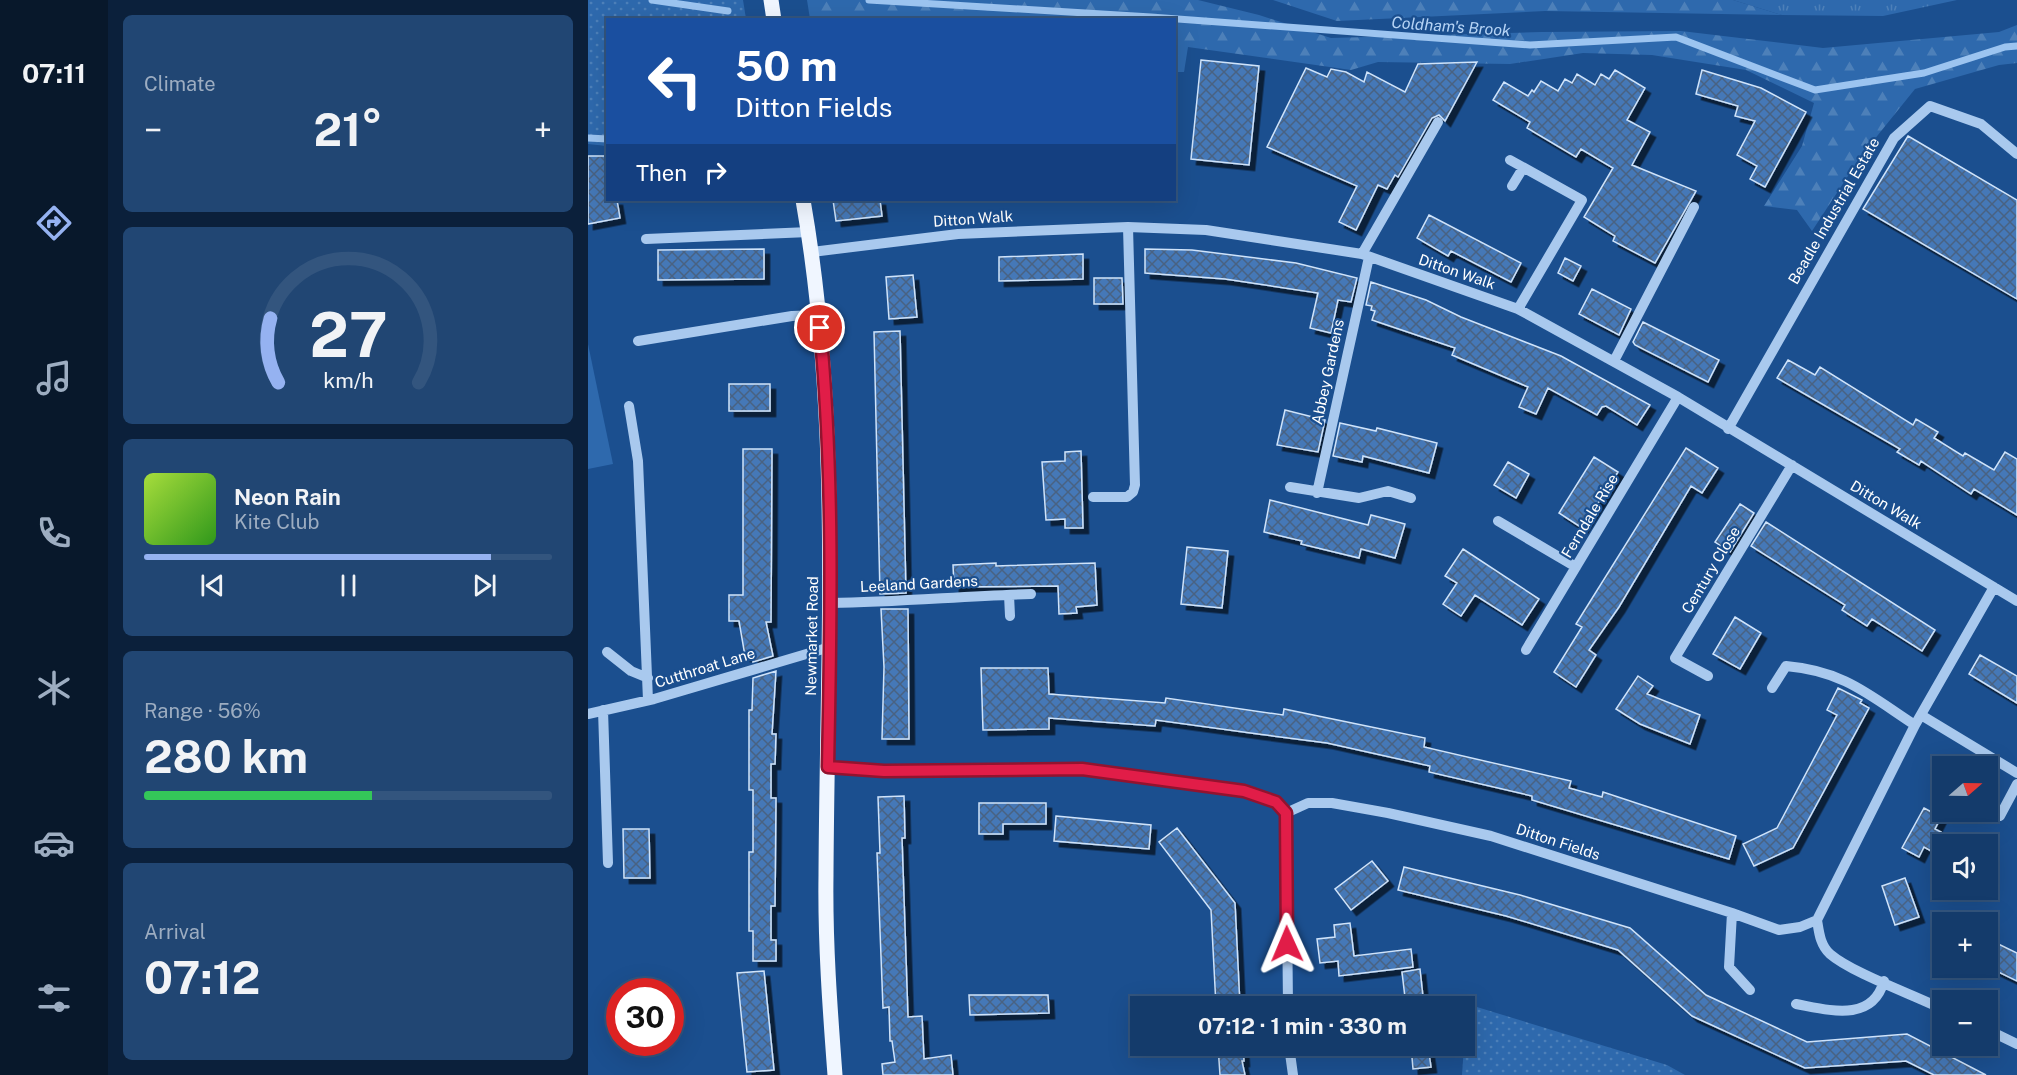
<!DOCTYPE html>
<meta charset="utf-8">
<style>
body{margin:0;font-family:"Public Sans",sans-serif;background:#214673;color:#f1f3f6;height:100vh;display:flex;flex-direction:column;font-size:22px;white-space:nowrap}
*{box-sizing:border-box;margin:0}
p{font-size:20px;color:#9dadc1}
.icon{flex:none;width:33px;height:33px;fill:none;stroke:currentColor;stroke-width:2;stroke-linecap:round;stroke-linejoin:round}
.map{position:relative;flex:1;overflow:hidden}
.side{display:flex;flex-direction:column;gap:15px;padding:15px;background:#0b203b;width:480px}
.side>*{flex:none}
.banner{position:absolute;left:18px;top:18px;width:570px;height:183px;border-radius:0px;box-shadow:0 6px 24px #0002,0 0 0 2px #33557e;background:#1a4fa0;color:#fff;overflow:hidden}
.needle{width:39px;rotate:70deg}
.fabs{position:absolute;left:1344px;top:756px;display:grid;gap:12px}
.fabs a{display:grid;place-items:center;width:66px;height:66px;border-radius:0px;background:#143b6b;box-shadow:0 6px 24px #0002,0 0 0 2px #33557e;font-size:30px}
.speed{position:absolute;left:18px;top:978px;display:flex;gap:12px;font-size:30px;font-weight:700;text-align:center}
.speed>*{display:grid;place-content:center;width:78px;height:78px;border-radius:50%;background:#143b6b;box-shadow:0 6px 24px #0002,0 0 0 2px #33557e;line-height:1}
.speed .limit{border:9px solid #d22;background:#fff;color:#111}
.pin{position:absolute;display:grid;place-items:center;width:51px;height:51px;color:#fff;margin:-26px;border:3px solid #fff;border-radius:50%;box-shadow:0 2px 6px #0007}
.me{position:absolute;width:66px;margin:-33px;rotate:359deg;stroke-linejoin:round;filter:drop-shadow(0 0 4px #0008)}
.turn{display:flex;align-items:center;gap:21px;height:126px;padding:0 30px;font-size:27px}
.turn .icon{width:78px;height:78px;stroke-width:2.5}
.turn b{display:block;font-size:42px;line-height:51px}
.then{display:flex;align-items:center;height:57px;padding:0 30px;background:#0003;gap:12px;font-size:22px}
.big{font-size:45px;font-weight:700;line-height:1.1}
.side .widget{flex:1;display:flex;flex-direction:column;justify-content:center;gap:9px;min-width:0;padding:0 21px;border-radius:9px;background:#214673}
.side .dial{align-items:center;gap:0}
.dial svg{height:156px;overflow:visible;fill:none;stroke:#33557e;stroke-width:7;stroke-linecap:round;text-anchor:middle}
.dial text{fill:#f1f3f6;stroke:none}
.song{display:flex;align-items:center;gap:18px}
.cover{width:72px;height:72px;border-radius:9px;background:linear-gradient(135deg,hsl(80 70% 55%),hsl(110 70% 35%))}
.played{height:6px;border-radius:3px;background:linear-gradient(90deg,#95b2f1 85%,#33557e 85%)}
.keys{display:flex;justify-content:space-around;direction:ltr}
.heat{display:flex;justify-content:space-between;align-items:center;font-size:33px;direction:ltr}
.charge{height:9px;border-radius:4px;background:linear-gradient(90deg,#34c759 56%,#33557e 0)}
.trip{position:absolute;left:542px;top:996px;width:345px;height:60px;border-radius:0px;background:#143b6b;box-shadow:0 6px 24px #0002,0 0 0 2px #33557e;font-weight:700;line-height:60px;text-align:center}
main{display:flex;flex:1;min-height:0}
.dock{display:flex;flex-direction:column;width:108px;justify-content:space-around;align-items:center;background:#08182b;color:#9dadc1}
.dock .icon{width:42px;height:42px}
.dock .current{color:#95b2f1}
.dock b{font-size:27px;color:#f1f3f6}
.map>svg:first-child{display:block}
.grass{fill:url(#grass-tufts)}
.forest{fill:url(#forest-firs)}
.park{fill:url(#park-dots)}
.garden{fill:#2e69ad}
.lines{fill:none;stroke-linecap:round;stroke-linejoin:round}
.stream{stroke:#9cc4f0;stroke-width:7}
.building{fill:url(#building-cross-hatch);stroke:#cfe3fa;stroke-width:1.5;filter:url(#shadow)}
.minor{stroke:#a9c9ee;stroke-width:10}
.major{stroke:#f0f6ff;stroke-width:15}
.route-casing{stroke:#92132f;stroke-width:15}
.route{stroke:#e11d48;stroke-width:10}
.labels{text-anchor:middle;stroke-width:4.5;stroke-linejoin:round;paint-order:stroke}
.street-label{font-size:15px;fill:#fff;stroke:#1b4f8f}
.water-label{font-size:16px;font-style:italic;fill:#b5d3f5;stroke:#1b4f8f}
</style>
<main>
<nav class="dock">
<b>07:11</b>
<svg class="icon current" aria-label="directions" viewBox="0 0 24 24"><path d="M12 3l9 9-9 9-9-9zM9 14v-3h6M13 9l2 2-2 2"/></svg>
<svg class="icon" aria-label="music" viewBox="0 0 24 24"><path d="M9 18V5l10-2v13"/><circle cx="6" cy="18" r="3"/><circle cx="16" cy="16" r="3"/></svg>
<svg class="icon" aria-label="phone" viewBox="0 0 24 24"><path d="M5 4h4l2 5-3 2q2 4 5 5l2-3 5 2v4C11 20 4 13 5 4z"/></svg>
<svg class="icon" aria-label="climate" viewBox="0 0 24 24"><path d="M12 3v18M4 7l16 10M4 17L20 7"/></svg>
<svg class="icon" aria-label="car" viewBox="0 0 24 24"><path d="M5 17H2v-5l4-1 3-4h7l3 4 3 1v5h-3M9 17h6M6 11h13"/><circle cx="7" cy="17" r="2"/><circle cx="17" cy="17" r="2"/></svg>
<svg class="icon" aria-label="filters" viewBox="0 0 24 24"><path d="M4 7h16M4 17h16"/><circle cx="9" cy="7" r="2"/><circle cx="15" cy="17" r="2"/></svg>
</nav>
<section class="side">
<div class="widget"><p>Climate</p>
<div class="heat"><a>−</a><b class="big">21°</b><a>+</a></div>
</div>
<div class="widget dial"><svg viewBox="0 0 100 80">
<path d="M14 69A42 42 0 1 1 86 69"/>
<path d="M14 69A42 42 0 0 1 10 36" stroke="#95b2f1"/>
<text x="50" y="56" font-size="32" font-weight="700">27</text>
<text x="50" y="72" font-size="11">km/h</text>
</svg></div>
<div class="widget">
<div class="song"><i class="cover"></i><div><b>Neon Rain</b><p>Kite Club</p></div></div>
<div class="played"></div>
<div class="keys"><svg class="icon" aria-label="previous" viewBox="0 0 24 24"><path d="M18 5L8 12l10 7zM5 5v14"/></svg><svg class="icon" aria-label="pause" viewBox="0 0 24 24"><path d="M8 5v14M16 5v14"/></svg><svg class="icon" aria-label="next" viewBox="0 0 24 24"><path d="M6 5l10 7-10 7zM19 5v14"/></svg></div>
</div>
<div class="widget"><p>Range · 56%</p><b class="big">280 km</b><div class="charge"></div></div>
<div class="widget"><p>Arrival</p><b class="big">07:12</b></div>
</section>
<div class="map">
<svg width="1429" height="1075" viewBox="0 0 1429 1075">
<defs>
<pattern id="grass-tufts" width="24" height="20" patternUnits="userSpaceOnUse" patternTransform="scale(1.5)"><rect width="24" height="20" fill="#2e69ad"/><path d="M3 7l-1-3M5 7V3M7 7l1-3M15 17l-1-3M17 17v-4M19 17l1-3" fill="none" stroke="#4d80b9"/></pattern>
<pattern id="forest-firs" width="22" height="20" patternUnits="userSpaceOnUse" patternTransform="scale(1.5)"><rect width="22" height="20" fill="#2e69ad"/><path d="M5 1l3.5 6h-7zM16 11l3.5 6h-7z" fill="#4d80b9"/></pattern>
<pattern id="park-dots" width="8" height="8" patternUnits="userSpaceOnUse" patternTransform="scale(1.5)"><rect width="8" height="8" fill="#2e69ad"/><path d="M2 2h.1M6 6h.1" fill="none" stroke="#4d80b9" stroke-width="1.8" stroke-linecap="round"/></pattern>
<pattern id="building-cross-hatch" width="8" height="8" patternUnits="userSpaceOnUse" patternTransform="scale(1.5)"><rect width="8" height="8" fill="#4478b7"/><path d="M0 0l8 8M0 8l8-8" fill="none" stroke="#486282"/></pattern>
<filter id="shadow"><feDropShadow dx="5.5" dy="5.5" stdDeviation="0" flood-color="#0009"/></filter>
</defs>
<rect width="100%" height="100%" fill="#1b4f8f"/>
<path class="grass" d="M1145 0H1369L1295 16 1194 15Z"/>
<path class="forest" d="M219 0H610L671 15 743 38 954 32 1093 31 1235 48 1411 32 1429 25V63L1411 65 1327 89 1273 156 1224 231 1209 210 1176 206 1214 146 1226 103 1158 70 1064 55 995 53 922 64 790 62 763 70 600 47 596 72H587L586 20 222 19Z
M685 0H1145L1194 15 957 11 749 21Z"/>
<path class="park" d="M0 0H155L158 19 20 20 19 146 0 144Z
M879 1004 1079 1065 1097 1075H874Z"/>
<path class="garden" d="M0 344 25 464 0 469Z"/>
<g class="lines">
<path class="stream" d="M64 0 140 11
M281 0 563 17 942 45 1088 37 1227 90 1336 73 1417 47 1429 46
M0 138 20 139"/>
</g>
<path class="building" d="M613 60 671 66 661 165 603 159Z
M889 62 857 121 851 115 844 118 810 177 807 175 799 189 790 185 768 230 751 222 769 186 679 147 718 68 739 77 743 69 758 72 776 82 779 72 817 92 830 64Z
M1027 70 1057 88 1039 120 1062 132 1044 165 1108 191 1067 263 1025 241 1027 236 996 217 1025 168 993 149 988 157 939 128 942 122 905 100 916 82 940 96 944 90 946 92 953 81 970 91 977 79 984 83 989 74 1007 85 1013 74 1021 79Z
M1114 70 1173 88 1218 112 1177 187 1162 179 1169 166 1149 155 1167 121 1147 116 1150 106 1108 94Z
M1320 136 1429 200V299L1275 209Z
M0 156H20V200H29L32 218 0 224Z
M245 200H292L294 216 248 221Z
M841 215 933 263 923 282 863 251 860 256 829 238Z
M176 249V279L70 280V250Z
M557 249 604 250 708 263 769 278 763 302 750 300 743 333 722 328 730 293 637 279 557 273Z
M495 254V279L411 281V257Z
M977 258 993 266 985 281 970 273Z
M325 275 329 317 301 319 298 277Z
M506 278H534L535 304H506Z
M783 282 838 300 873 317 973 356 1062 405 1049 425 1018 406 1014 407 1009 415 960 388 948 414 931 407 940 387 864 355 867 348 784 320 787 311 783 310 784 306 778 305Z
M1004 289 1043 309 1031 335 991 314Z
M1055 322 1131 360 1120 382 1047 345 1045 342Z
M312 331 318 593 292 594 286 332Z
M1200 360 1227 375 1232 367 1325 425 1328 419 1350 432 1346 438 1375 456 1377 453 1406 470 1417 452 1429 459V515L1386 489 1383 494 1333 461 1331 465 1309 452 1312 449 1189 378Z
M141 384H182V411H141Z
M697 410 737 420 730 452 689 445Z
M752 423 788 431 789 428 849 443 841 473 775 456 774 462 745 456Z
M1098 448 1130 468 1114 493 1103 486 1031 607 1001 650 1008 655 988 687 966 672 994 627 988 624Z
M155 449H184L183 622H178L185 656 165 662V655L157 656 151 621H141V595H155Z
M493 451 495 528H477V519L458 520 454 462 477 461V452Z
M1006 457 1030 472 994 528 971 513Z
M920 462 941 474 928 498 906 485Z
M682 500 780 525 783 515 817 524 807 558 773 549 771 558 713 544 714 541 676 532Z
M1152 504 1166 513 1142 552 1127 542Z
M1178 522 1347 630 1334 651 1284 619 1279 626 1254 610 1257 605 1163 546Z
M599 547 640 551 634 608 593 604Z
M875 549 951 599 934 625 887 595 873 616 855 604 869 583 857 576Z
M408 563V566L507 563 509 605 488 607 489 613 471 614 470 586 366 587 365 565Z
M293 609H320L321 739H294L296 667Z
M1147 617 1173 633 1152 669 1125 654Z
M1392 655 1429 676V703L1381 674Z
M393 668H460L461 694 577 703 578 698 695 715 696 709 837 738 836 747 983 781 981 788 1014 797 1015 792 1148 836 1141 859 944 800V796L841 772 842 766 739 743 670 734 568 720 567 726 461 718V729L395 730Z
M188 671 184 734H188L187 764H183V798H188L187 906H183V940H188V961H165V931H161V852H165V790H161V710H164L165 678Z
M1050 676 1065 686 1059 694 1112 715 1102 744 1052 724 1028 709Z
M1250 688 1274 700 1272 703 1281 708 1205 848 1166 866 1155 844 1189 828 1249 715 1239 710Z
M316 796 317 838H314L320 1017 334 1016 336 1059 363 1055 365 1075H295L294 1064 307 1062 304 1041H302L301 1007 295 1008 289 853H292L290 797Z
M391 803H458V824H415V834H391Z
M1336 808 1353 817 1347 829 1353 832 1343 851 1336 847 1331 857 1314 848Z
M468 816 563 825 561 849 466 841Z
M589 828 647 903 652 1006H628L623 910 571 842Z
M35 829H61L62 878H36Z
M784 861 800 881 763 910 747 889Z
M816 867 932 895 1042 928 1118 995 1219 1042 1319 1034 1398 1075H1346L1318 1061 1217 1068 1104 1016 1030 950 918 916 810 890Z
M1317 878 1331 917 1307 925 1294 886Z
M762 923 766 956 823 949 825 967 751 976 750 961 732 963 729 939 747 937 746 925Z
M1400 939 1429 953V981L1400 967Z
M832 969 836 1006H818L814 972Z
M176 971 186 1070 159 1072 149 973Z
M381 995H460L461 1013 382 1015Z
M630 1046H655L656 1061H654L657 1075H632Z
M823 1046H840L843 1067 825 1069Z"/>
<g class="lines">
<path class="minor" d="M922 160 994 200 930 309
M924 186 935 168
M58 239 221 232
M224 252 370 234 540 227 618 230 774 254 930 309 1090 397 1429 601
M774 254 850 122
M50 341 204 316 231 315
M1026 361 1106 207
M41 406 50 461 60 700
M1140 429 1306 138 1342 106 1393 124 1429 154
M702 487 771 498 800 491 823 498
M729 493 781 257
M505 497H539L545 492 547 485 540 227
M910 521 988 567
M421 595 422 616
M243 603C310 602 376 596 443 594
M938 650 1090 397
M19 652 43 671 60 678
M1120 676 1087 658 1204 465
M1184 688 1198 666C1256 671 1281 695 1327 725
M15 710 20 863
M0 714 66 699 242 647
M1333 715 1429 773
M240 767 296 771 494 769 656 791 688 802 698 813 700 1006
M698 813 720 803H744L800 813 903 836 1144 913 1191 930 1212 927 1229 920
M1412 816 1429 784
M1144 913 1141 967 1162 990
M1208 1004C1241 1010 1284 1023 1296 981
M1354 1009C1326 995 1264 973 1242 954 1232 945 1231 932 1229 920L1327 725 1406 587
M1400 1030 1429 1044
M701 1046 705 1075
M752 1046V1053"/>
<path class="major" d="M183 0 186 20
M215 200C254 423 239 650 238 875 237 942 242 1009 247 1075"/>
</g>
<g class="lines">
<g class="route-casing">
<path id="route" d="M232 328C246 474 243 620 240 767L296 771 494 769 656 791 688 802 698 813 699 944"/>
</g>
<use href="#route" class="route"/>
</g>
<g class="labels">
<g class="street-label">
<text transform="translate(1246 211) rotate(-60)" y="5">Beadle Industrial Estate</text>
<text transform="translate(385 219) rotate(-4)" y="5">Ditton Walk</text>
<text transform="translate(869 272) rotate(19)" y="5">Ditton Walk</text>
<text transform="translate(740 372) rotate(-78)" y="5">Abbey Gardens</text>
<text transform="translate(1298 505) rotate(31)" y="5">Ditton Walk</text>
<text transform="translate(1002 516) rotate(-59)" y="5">Ferndale Rise</text>
<text transform="translate(1123 570) rotate(-59)" y="5">Century Close</text>
<text transform="translate(331 584) rotate(-3)" y="5">Leeland Gardens</text>
<text transform="translate(224 636) rotate(-89)" y="5">Newmarket Road</text>
<text transform="translate(117 668) rotate(-17)" y="5">Cutthroat Lane</text>
<text transform="translate(970 842) rotate(18)" y="5">Ditton Fields</text>
</g>
<g class="water-label">
<text transform="translate(863 26) rotate(4)" y="6">Coldham's Brook</text>
</g>
</g>
</svg>
<div class="fabs">
<a><svg class="needle" viewBox="-14 -14 28 28"><path d="M0-13l5 13h-10z" fill="#e53935"/><path d="M0 13l5-13h-10z" fill="#9dadc1"/></svg></a>
<a><svg class="icon" aria-label="sound" viewBox="0 0 24 24"><path d="M4 9h4l5-4v14l-5-4H4zM17 9q2 3 0 6"/></svg></a>
<a>+</a>
<a>−</a>
</div>
<div class="speed"><div class="limit">30</div></div>
<div class="pin" style="left:232px;top:328px;background:#d93025"><svg class="icon" aria-label="arrive" viewBox="0 0 24 24"><path d="M6 21V4h12l-3 4 3 4H6"/></svg></div>
<svg class="me" style="left:699px;top:944px" viewBox="-20 -20 40 40"><path d="M0-17L14 15 0 8-14 15z" fill="#e11d48" stroke="#fff" stroke-width="4"/></svg>
<div class="trip">07:12 · 1 min · 330 m</div>
<div class="banner">
<div class="turn"><svg class="icon" aria-label="left" viewBox="0 0 24 24"><path d="M17 20v-9H6M10 6l-5 5 5 5"/></svg><div><b>50 m</b>Ditton Fields</div></div>
<div class="then">Then<svg class="icon" aria-label="right" viewBox="0 0 24 24"><path d="M7 20v-9h11M14 6l5 5-5 5"/></svg></div>
</div>
</div>
</main>
